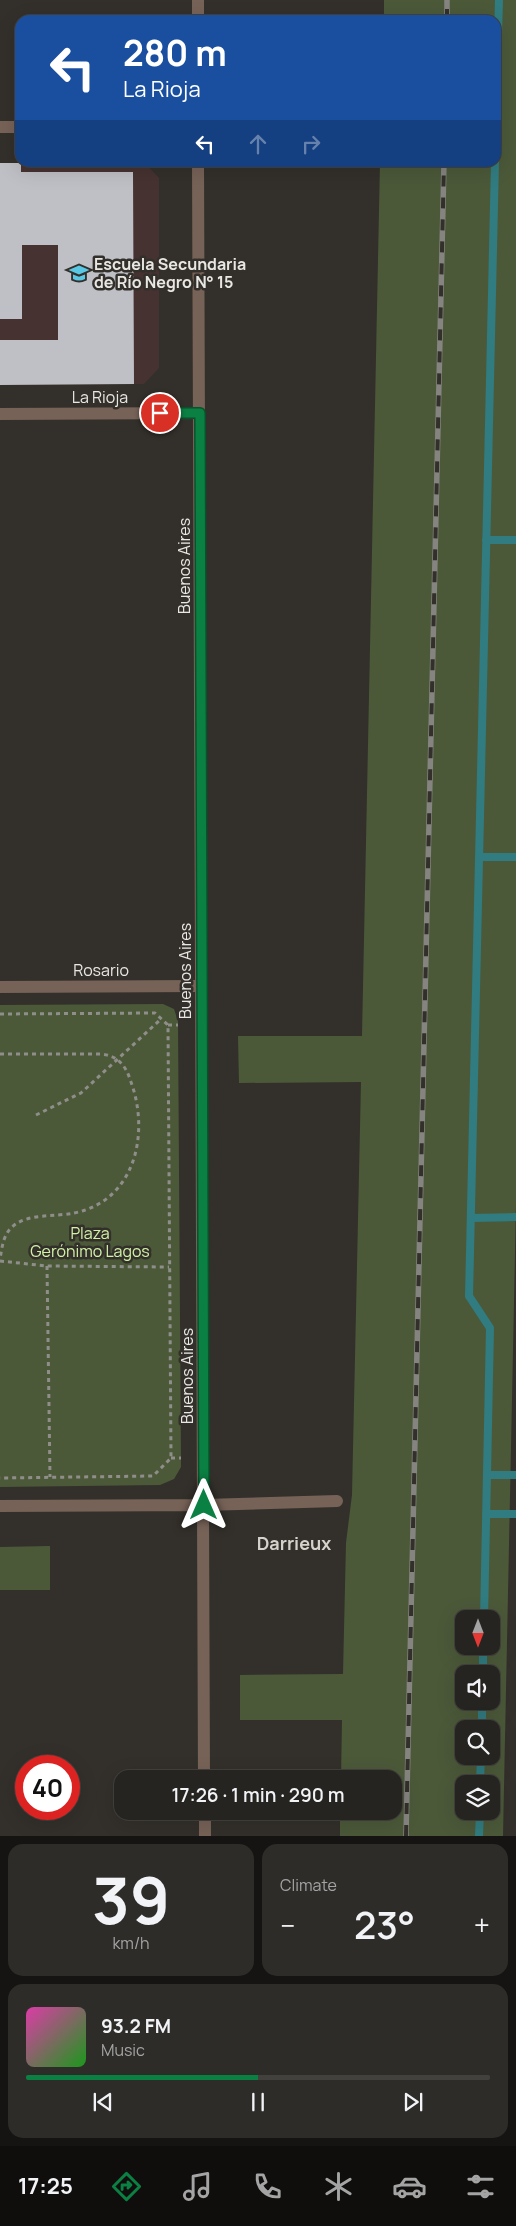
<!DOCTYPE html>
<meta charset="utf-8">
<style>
body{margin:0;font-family:Manrope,sans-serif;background:#2e2c29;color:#f1f3f6;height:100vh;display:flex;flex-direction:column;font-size:19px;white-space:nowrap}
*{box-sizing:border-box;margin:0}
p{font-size:16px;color:#a4a4a5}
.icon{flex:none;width:28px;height:28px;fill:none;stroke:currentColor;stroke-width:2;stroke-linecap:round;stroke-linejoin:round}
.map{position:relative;height:1836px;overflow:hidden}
.details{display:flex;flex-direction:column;gap:8px;padding:8px;background:#151412;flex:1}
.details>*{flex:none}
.banner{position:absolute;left:15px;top:15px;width:486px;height:152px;border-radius:15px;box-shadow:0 5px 20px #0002,0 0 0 1px #42413e;background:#1a4fa0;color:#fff;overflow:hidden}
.needle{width:32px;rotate:180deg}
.buttons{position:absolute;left:455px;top:1610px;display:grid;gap:10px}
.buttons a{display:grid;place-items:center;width:45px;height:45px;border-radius:10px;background:#262420;box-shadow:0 5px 20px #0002,0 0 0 1px #42413e;font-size:25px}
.speed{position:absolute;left:15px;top:1755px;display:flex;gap:10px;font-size:25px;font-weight:700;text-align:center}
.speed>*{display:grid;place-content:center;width:65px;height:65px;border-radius:50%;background:#262420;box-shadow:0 5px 20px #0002,0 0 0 1px #42413e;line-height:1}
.speed .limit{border:8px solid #d22;background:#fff;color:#111}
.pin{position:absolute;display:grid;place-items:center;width:42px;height:42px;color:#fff;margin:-21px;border:2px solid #fff;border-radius:50%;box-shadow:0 1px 5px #0007}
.me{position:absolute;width:55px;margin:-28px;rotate:0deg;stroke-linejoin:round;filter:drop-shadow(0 0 4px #0008)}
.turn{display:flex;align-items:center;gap:18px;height:105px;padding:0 25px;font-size:22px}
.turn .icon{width:65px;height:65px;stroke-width:2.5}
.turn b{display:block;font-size:35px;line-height:42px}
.lanes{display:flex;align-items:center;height:48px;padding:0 25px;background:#0003;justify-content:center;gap:25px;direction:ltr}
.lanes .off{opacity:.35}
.big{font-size:38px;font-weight:600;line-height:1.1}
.details .card{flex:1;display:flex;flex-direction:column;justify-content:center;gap:8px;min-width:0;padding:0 18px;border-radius:15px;background:#2e2c29}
.details .dial{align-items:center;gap:0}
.dial b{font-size:65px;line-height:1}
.song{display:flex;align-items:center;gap:15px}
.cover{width:60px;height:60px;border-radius:8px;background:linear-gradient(135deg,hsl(320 70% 55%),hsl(120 70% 35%))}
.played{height:5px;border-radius:2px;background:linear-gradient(90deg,#0b8043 50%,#42413e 50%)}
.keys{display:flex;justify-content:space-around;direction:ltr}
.heat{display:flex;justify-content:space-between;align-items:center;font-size:28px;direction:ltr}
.details .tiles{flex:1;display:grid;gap:8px;grid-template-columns:1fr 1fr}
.card:last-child{grid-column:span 2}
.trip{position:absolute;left:114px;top:1770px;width:288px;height:50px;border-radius:15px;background:#262420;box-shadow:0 5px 20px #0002,0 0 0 1px #42413e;font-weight:600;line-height:50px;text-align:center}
.tabs{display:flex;height:80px;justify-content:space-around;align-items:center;background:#0f0e0d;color:#a4a4a5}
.tabs .icon{width:35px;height:35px}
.tabs .on{color:#0b8043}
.tabs b{font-size:22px;color:#f1f3f6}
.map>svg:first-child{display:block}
.education{fill:#463231}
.green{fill:#4b5939;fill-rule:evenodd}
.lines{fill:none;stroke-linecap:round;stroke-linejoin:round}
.stream{stroke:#317c80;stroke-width:8}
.building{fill:#bfbfc6}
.path{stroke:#908e8a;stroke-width:3;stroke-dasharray:4 4;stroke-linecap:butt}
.minor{stroke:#776257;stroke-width:12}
.tertiary{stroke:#776257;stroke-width:12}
.rail-casing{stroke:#868480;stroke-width:5.5}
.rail{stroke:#33302b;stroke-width:4;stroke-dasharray:11;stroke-linecap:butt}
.route-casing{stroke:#07532c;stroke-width:12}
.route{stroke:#0b8043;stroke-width:9}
.labels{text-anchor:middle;stroke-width:5;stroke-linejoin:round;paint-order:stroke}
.poi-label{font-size:16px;font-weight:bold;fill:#e9e7e4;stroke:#33302b;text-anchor:start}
.street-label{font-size:16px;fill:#e9e7e4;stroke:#33302b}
.park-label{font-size:16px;fill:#d2f2a6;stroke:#33302b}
.neighbourhood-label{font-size:18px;font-weight:bold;fill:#d5d1cb;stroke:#33302b}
</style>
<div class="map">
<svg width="516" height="1836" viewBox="0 0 516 1836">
<rect width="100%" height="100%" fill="#33302b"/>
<path class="education" d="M0 163H145L159 178V368L144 384 0 385Z"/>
<path class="green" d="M384 0H516V1204L503 1836H340V1811H392V1779H341L342 1720H240V1675L343 1674 346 1543 352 1495 361 1082 239 1083 238 1036H362L380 163 496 162V20H384ZM464 1619H491V1646H464ZM464 1674H491V1701H464ZM464 1729H491V1756H464ZM464 1784H491V1811H464Z
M163 1004 174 1009 178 1021 181 1467 174 1479 160 1485 0 1487V1005Z
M50 1546V1590H0V1547Z"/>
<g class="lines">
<path class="stream" d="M496 108 499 0
M486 540H516
M479 857H516
M471 1218 516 1217
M487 1475H516
M486 1514H516
M484 1619 490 1328 469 1296 495 162
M483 1674V1646
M482 1729V1701
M480 1784 481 1756
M479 1836 480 1811"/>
</g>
<path class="building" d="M0 163H21V172H133L134 384 0 385V340H58V245H22V319H0Z"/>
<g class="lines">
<path class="path" d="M0 1014 155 1013 168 1025 171 1458 153 1476 0 1478
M168 1025H178
M0 1054H100C118 1055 126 1066 131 1082 150 1134 135 1201 74 1213 55 1217 27 1213 12 1227 3 1235 2 1248 0 1259
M36 1115 81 1093 161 1019
M0 1261 47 1266 169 1267
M47 1266 50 1477
M171 1458H181"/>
<path class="minor" d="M0 414 199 413
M0 987 201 986
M204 1505 337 1501"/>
<path class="tertiary" d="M198 0V20
M0 127H20
M198 162 204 1779
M0 1506 204 1505
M205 1811V1836"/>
<g class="rail-casing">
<path id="rail" d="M447 20V0
M406 1836 444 162"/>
</g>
<use href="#rail" class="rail"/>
</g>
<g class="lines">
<g class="route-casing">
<path id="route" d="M160 413H200L204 1505"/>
</g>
<use href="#route" class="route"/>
</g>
<defs>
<g id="school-bare" transform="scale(1.5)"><path d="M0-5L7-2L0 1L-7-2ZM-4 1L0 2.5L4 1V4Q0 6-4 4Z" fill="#59c8e4" stroke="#33302b" stroke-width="2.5" paint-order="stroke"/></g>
</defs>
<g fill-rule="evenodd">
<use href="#school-bare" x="79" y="273"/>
</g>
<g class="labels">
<g class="poi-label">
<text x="94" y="270">Escuela Secundaria<tspan x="94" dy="18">de Río Negro N° 15</tspan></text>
</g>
<g class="street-label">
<text x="100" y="403">La Rioja</text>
<text transform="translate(184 566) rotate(-90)" y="6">Buenos Aires</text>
<text x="101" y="976">Rosario</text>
<text transform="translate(185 971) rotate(-90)" y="6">Buenos Aires</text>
<text transform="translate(187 1376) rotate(-90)" y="6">Buenos Aires</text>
</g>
<g class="park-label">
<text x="90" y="1239">Plaza<tspan x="90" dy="18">Gerónimo Lagos</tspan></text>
</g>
<g class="neighbourhood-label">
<text x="294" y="1550">Darrieux</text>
</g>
</g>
</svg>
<div class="buttons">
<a><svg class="needle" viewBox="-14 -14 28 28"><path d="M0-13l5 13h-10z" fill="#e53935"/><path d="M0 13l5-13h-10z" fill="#a4a4a5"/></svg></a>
<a><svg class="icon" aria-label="sound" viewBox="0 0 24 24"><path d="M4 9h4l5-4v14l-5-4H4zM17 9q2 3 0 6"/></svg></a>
<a><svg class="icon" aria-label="search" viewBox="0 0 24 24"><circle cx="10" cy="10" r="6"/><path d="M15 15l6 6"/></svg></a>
<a><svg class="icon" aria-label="layers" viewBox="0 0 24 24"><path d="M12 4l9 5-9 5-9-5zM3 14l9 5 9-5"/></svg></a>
</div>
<div class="speed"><div class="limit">40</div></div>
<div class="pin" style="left:160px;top:413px;background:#d93025"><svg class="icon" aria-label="arrive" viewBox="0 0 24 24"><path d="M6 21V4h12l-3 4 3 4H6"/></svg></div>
<svg class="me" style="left:204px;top:1505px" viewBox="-20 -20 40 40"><path d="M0-17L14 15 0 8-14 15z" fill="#0b8043" stroke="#fff" stroke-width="4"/></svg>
<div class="trip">17:26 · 1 min · 290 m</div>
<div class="banner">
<div class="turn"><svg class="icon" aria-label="left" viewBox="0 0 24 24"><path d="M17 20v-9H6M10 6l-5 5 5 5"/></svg><div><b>280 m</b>La Rioja</div></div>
<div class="lanes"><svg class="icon" aria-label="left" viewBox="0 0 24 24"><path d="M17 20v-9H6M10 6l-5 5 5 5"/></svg><svg class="icon off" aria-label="ahead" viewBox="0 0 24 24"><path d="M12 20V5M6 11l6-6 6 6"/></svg><svg class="icon off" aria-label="right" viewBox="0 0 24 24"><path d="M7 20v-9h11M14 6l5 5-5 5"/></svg></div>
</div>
</div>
<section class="details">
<div class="tiles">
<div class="card dial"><b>39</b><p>km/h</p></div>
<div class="card"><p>Climate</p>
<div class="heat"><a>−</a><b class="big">23°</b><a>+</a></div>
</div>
<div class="card">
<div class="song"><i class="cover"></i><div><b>93.2 FM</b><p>Music</p></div></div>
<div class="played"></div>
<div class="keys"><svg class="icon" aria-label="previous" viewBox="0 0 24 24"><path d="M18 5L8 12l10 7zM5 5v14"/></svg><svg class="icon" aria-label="pause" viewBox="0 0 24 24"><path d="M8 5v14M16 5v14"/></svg><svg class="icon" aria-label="next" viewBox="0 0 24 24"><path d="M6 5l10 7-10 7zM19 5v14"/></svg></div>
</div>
</div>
</section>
<nav class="tabs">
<b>17:25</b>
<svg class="icon on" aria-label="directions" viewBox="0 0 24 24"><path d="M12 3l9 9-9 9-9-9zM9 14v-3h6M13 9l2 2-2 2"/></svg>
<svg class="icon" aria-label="music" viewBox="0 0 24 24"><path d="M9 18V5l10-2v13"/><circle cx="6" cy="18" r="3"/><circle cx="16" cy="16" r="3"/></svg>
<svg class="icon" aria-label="phone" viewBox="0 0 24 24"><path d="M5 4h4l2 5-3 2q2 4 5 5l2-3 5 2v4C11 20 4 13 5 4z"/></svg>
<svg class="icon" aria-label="climate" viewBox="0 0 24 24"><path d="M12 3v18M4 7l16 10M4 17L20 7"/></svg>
<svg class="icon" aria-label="car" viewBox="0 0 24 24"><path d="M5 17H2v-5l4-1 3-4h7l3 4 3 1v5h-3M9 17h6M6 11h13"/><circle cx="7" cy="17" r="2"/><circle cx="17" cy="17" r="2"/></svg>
<svg class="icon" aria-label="filters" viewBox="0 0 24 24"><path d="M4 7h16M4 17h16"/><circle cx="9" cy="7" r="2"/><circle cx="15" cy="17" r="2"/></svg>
</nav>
